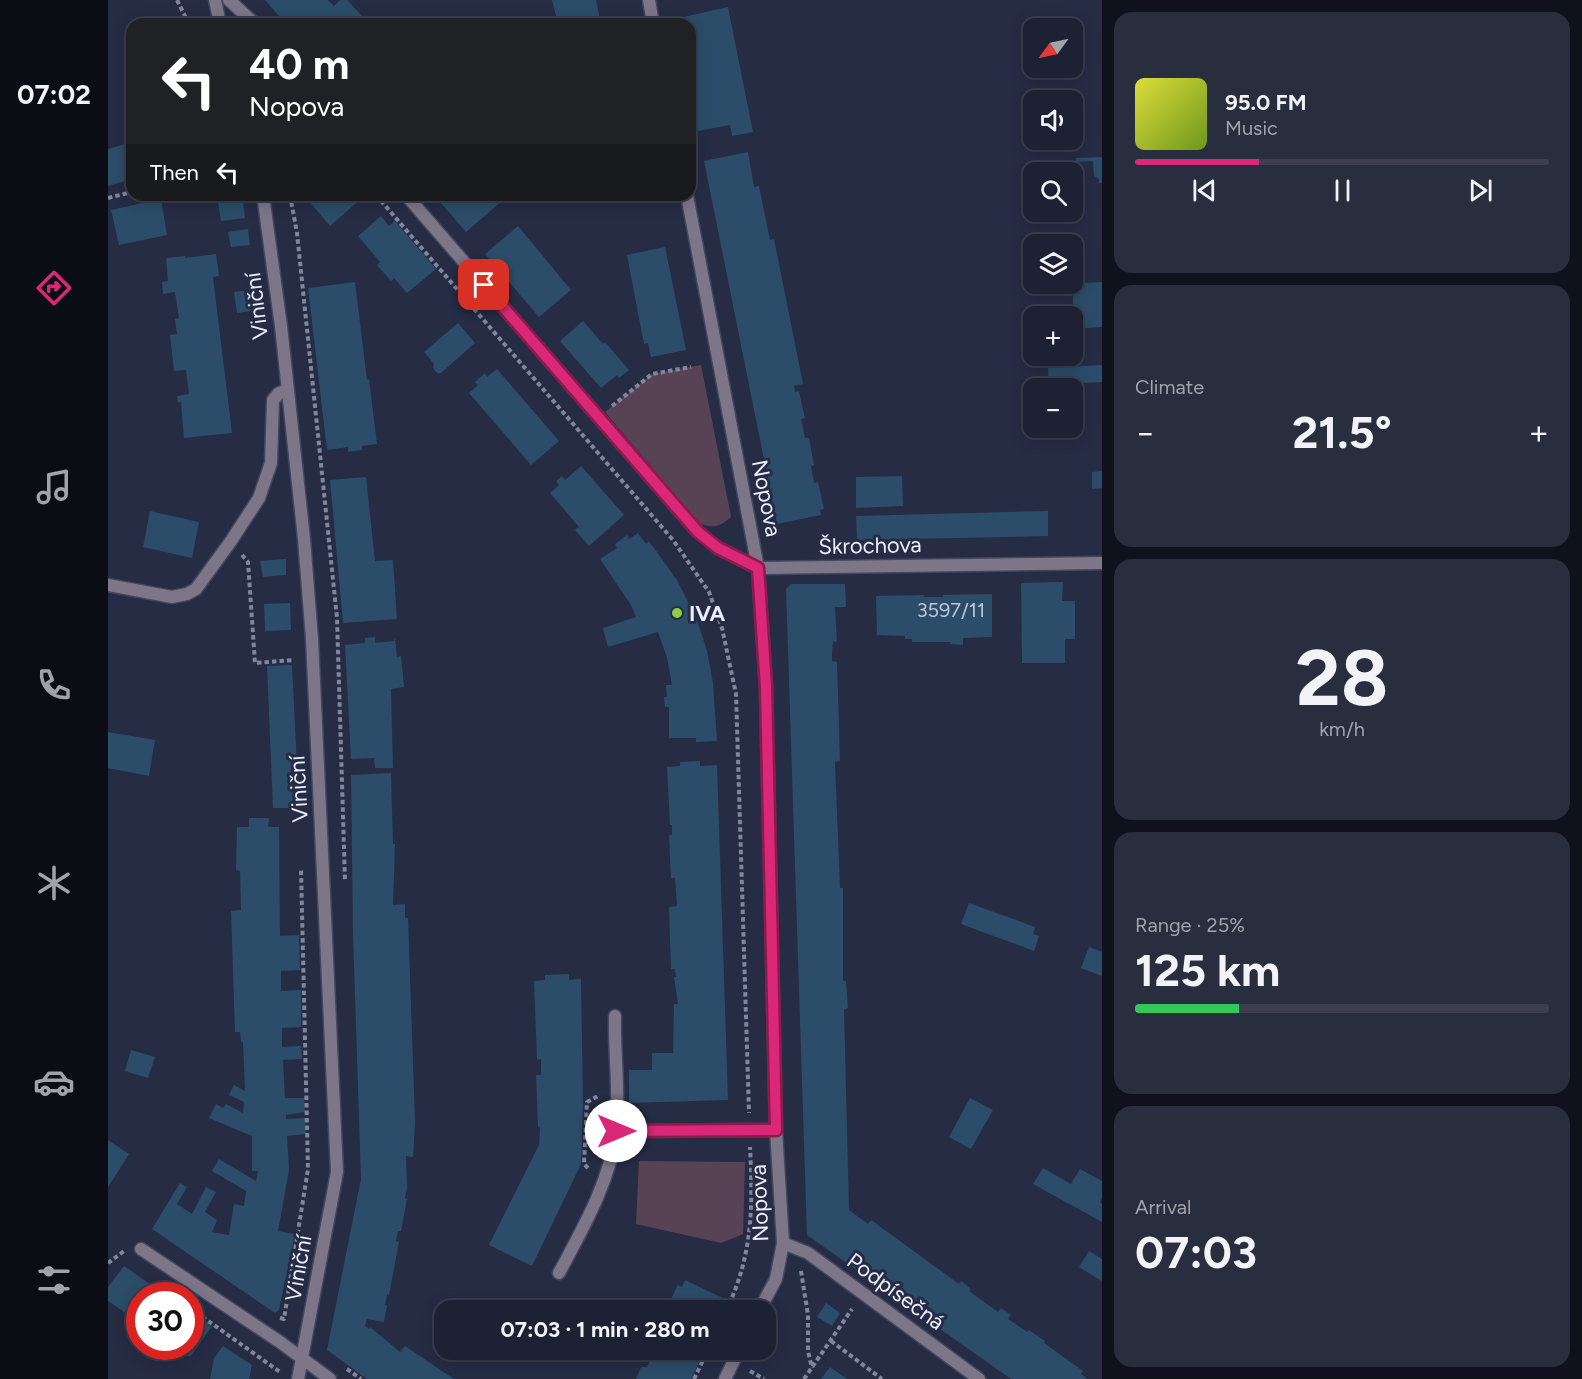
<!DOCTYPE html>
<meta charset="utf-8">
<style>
body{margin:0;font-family:Figtree,sans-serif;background:#292e3f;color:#f1f3f6;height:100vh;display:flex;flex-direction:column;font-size:22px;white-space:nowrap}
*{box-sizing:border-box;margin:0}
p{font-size:20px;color:#a0a3ac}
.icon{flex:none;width:33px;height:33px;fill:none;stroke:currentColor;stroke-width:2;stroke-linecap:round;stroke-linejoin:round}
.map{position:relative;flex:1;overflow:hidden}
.side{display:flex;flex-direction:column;gap:12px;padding:12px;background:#0f121c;width:480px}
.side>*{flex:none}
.guide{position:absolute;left:18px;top:18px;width:570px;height:183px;border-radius:18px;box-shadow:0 3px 15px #0003,0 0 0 2px #3a3e4e;background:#202124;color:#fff;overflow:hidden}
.needle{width:39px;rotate:237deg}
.fabs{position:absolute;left:915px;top:18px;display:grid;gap:12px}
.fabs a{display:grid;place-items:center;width:60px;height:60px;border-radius:12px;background:#1c2133;box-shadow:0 3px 15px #0003,0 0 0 2px #3a3e4e;font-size:30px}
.speed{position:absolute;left:18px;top:1282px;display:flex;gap:12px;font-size:30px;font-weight:700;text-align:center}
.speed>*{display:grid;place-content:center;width:78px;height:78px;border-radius:50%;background:#1c2133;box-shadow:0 3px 15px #0003,0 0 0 2px #3a3e4e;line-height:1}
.speed .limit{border:9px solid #d22;background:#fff;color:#111}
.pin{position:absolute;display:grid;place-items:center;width:51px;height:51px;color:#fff;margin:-26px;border-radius:12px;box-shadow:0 3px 9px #0006}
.me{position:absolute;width:66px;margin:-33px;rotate:90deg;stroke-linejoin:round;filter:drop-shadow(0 0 4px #0008)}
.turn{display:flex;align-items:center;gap:21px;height:126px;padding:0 24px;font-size:27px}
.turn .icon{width:78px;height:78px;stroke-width:2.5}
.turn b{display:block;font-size:42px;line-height:51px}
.then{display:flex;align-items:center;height:57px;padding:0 24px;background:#0003;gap:12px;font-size:22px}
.big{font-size:45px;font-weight:700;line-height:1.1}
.side .tile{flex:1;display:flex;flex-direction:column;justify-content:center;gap:9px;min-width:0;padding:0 21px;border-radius:18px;background:#292e3f}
.side .dial{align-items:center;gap:0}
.dial b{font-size:78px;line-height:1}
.song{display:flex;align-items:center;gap:18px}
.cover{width:72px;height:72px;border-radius:9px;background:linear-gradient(135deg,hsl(60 70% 55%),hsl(80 70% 35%))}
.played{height:6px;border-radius:3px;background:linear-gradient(90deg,#db2777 30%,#3a3e4e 30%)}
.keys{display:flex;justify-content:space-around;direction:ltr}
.heat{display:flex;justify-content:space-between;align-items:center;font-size:33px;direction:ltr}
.charge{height:9px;border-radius:4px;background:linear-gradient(90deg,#34c759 25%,#3a3e4e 0)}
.trip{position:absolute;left:326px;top:1300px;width:342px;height:60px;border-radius:18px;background:#1c2133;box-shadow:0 3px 15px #0003,0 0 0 2px #3a3e4e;font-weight:700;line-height:60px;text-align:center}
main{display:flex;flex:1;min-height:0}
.tabs{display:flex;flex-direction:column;width:108px;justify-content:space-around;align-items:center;background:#0b0d14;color:#a0a3ac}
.tabs .icon{width:42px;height:42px}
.tabs .active{color:#db2777}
.tabs b{font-size:27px;color:#f1f3f6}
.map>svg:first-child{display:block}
.green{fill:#584356}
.building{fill:#2b4d69}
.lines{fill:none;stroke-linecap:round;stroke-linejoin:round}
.street-casing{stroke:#41475e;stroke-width:15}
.path{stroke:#81869b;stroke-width:4;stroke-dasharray:4.5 3;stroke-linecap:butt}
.street{stroke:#7c7688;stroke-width:12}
.route-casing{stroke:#8e194d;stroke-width:15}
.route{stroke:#db2777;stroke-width:10}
.poi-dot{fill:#8bce46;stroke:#262c44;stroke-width:2}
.labels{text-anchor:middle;stroke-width:6;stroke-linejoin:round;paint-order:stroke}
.number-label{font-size:20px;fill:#bac6da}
.street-label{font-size:22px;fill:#eaeeff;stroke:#262c44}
.poi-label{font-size:22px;font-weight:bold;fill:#eaeeff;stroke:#262c44;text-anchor:start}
</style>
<main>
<nav class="tabs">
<b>07:02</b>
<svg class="icon active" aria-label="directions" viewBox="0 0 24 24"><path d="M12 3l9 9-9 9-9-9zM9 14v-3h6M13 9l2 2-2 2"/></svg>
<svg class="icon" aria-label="music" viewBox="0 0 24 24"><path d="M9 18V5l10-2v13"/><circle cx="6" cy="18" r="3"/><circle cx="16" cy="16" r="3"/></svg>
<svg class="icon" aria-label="phone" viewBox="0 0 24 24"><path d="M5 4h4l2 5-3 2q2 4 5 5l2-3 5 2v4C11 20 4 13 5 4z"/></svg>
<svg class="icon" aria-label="climate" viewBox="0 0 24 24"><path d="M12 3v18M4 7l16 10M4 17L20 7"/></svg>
<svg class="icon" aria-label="car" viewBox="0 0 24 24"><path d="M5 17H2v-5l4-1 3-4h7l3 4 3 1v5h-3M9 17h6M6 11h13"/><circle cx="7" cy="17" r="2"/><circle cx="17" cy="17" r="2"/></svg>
<svg class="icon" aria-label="filters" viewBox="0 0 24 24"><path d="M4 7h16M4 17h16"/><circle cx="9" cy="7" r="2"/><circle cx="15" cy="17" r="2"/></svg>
</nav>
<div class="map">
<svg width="994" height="1379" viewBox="0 0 994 1379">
<rect width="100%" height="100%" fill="#262c44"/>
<path class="green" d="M593 365 623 517C612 527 605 529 591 523L497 412 544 374Z
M531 1161 637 1162 635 1234 613 1243 528 1224Z"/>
<path class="building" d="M157 0H220L226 6 232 0H239L262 24H178Z
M444 0H488L493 24H450Z
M620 7 645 132 624 136 622 125 590 131 582 92V24H568L567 19Z
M24 142V179L0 186V149Z
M640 152 646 187 651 186 662 240 666 239 695 384 686 386 687 392 691 391 697 418 693 419 697 438H701L706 465 703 466 706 483 710 482 716 509 712 510 713 515 669 524 596 161Z
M994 157V183H991V179L986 176 985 161 968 162V158Z
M109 195H134L137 218 113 221Z
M202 195H251L254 198 222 226 201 201 205 198Z
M326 195H389L394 201 358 232Z
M53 199 59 235 11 245 3 210Z
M273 216 281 226 287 221 328 269 299 293 286 278 283 281 269 265 272 262 250 236Z
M410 226 463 290 431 317 377 254Z
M140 229 142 245 123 247 120 232Z
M557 247 578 350 543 357 540 343 536 344 519 255Z
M108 254 111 276 105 277 124 433 76 438 73 402H70L69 396 81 394 78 370 66 371 62 335 69 334 67 319 71 318 67 292 55 294 54 282 60 281 58 258 77 256V258Z
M977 278V283L994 282V327L964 329V316H926V331H920L918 307 965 305V287L971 284V279Z
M247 282 259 380 261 379 269 444 254 446V450L240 452V447L219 450 200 288Z
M147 289 150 310 129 313 126 292Z
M475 321 495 344 497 342 521 370 511 378 509 375 493 388 452 341Z
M350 323 367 343 333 373H329L325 368 326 364 316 352Z
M994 365V382L941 385 940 368Z
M389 369 451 441 423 465 361 393 370 385 367 382 377 373 379 377Z
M473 466 516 515 481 546 467 530 471 527 442 493 451 485 448 481 454 476 457 480Z
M994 471V488L984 489V472Z
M794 476 795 506 748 508V477Z
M258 477 267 561 285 560 289 619 235 623 222 480Z
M42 511 91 522 84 558 35 547Z
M940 511V536L749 540 748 516Z
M530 533 538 544 541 541 569 580 589 620 599 651 605 683 609 741 588 742V738H561V707H557L556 697H559L558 685H564L559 658 550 632 500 647 495 628 528 617 523 605 492 559 509 548 507 544 519 535 521 539Z
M178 559V575L155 577 152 561Z
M955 582 954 601H967V639H957V663H914L913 583Z
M683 584H737L738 607H727L729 642 725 641 724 653V661L729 662 732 761 727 762 732 888H735V981H738L740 1008 736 1009 741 1210 760 1224 763 1220 851 1284 853 1281 863 1289 861 1291 890 1312 893 1308 903 1315 900 1319 919 1332 921 1330 937 1341 936 1343 975 1371 973 1374 979 1379H903L699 1235 678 589Z
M884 594V637L855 638V645L842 644V642H804V639H797V636L769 635 768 596 816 595V597H835V595Z
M182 603 183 630 157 631 156 604Z
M267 637V643L286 641 287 637 289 657 293 656 296 687 283 689 285 768H267L266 758 243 759 237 645 257 643V638Z
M184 665 191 808H165L159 666Z
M0 732 47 740 41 776 0 768Z
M592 761V766L609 765 620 1100 521 1103V1070H544V1053H565L566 1004H570L566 977H568L567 969H563L561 907 569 906 567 878H563L561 835H564V825H562L559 767 572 766V762Z
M283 773 285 844H287L285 905 297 904V918H300L307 1122 305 1157 298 1156 299 1188 297 1198 299 1199 293 1231H290L288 1241 291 1242 281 1295 279 1294 277 1305 279 1306 276 1322 259 1319 257 1326 261 1329 262 1327 292 1352 297 1346 346 1379H259L219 1350 253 1179 245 935 243 775Z
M141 818H161L160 827H171L172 936 191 935 192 970 173 971V991L193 990V1027L174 1028V1047L193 1046 194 1059 175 1060 177 1098H196L197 1112 178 1115V1119L197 1118 198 1134 179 1136 181 1170 170 1231 187 1234 171 1310 167 1313 44 1229 72 1183 79 1187 69 1204 84 1214 98 1187 108 1192 97 1212 109 1220 104 1232 121 1235 126 1204 136 1206 138 1191 104 1171 111 1159 148 1181 150 1171H144V1136L101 1118 108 1104 115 1108 118 1104 135 1113 136 1102 121 1095 126 1085 137 1091 135 1042H133L132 1032H127L123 911 133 910 132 871 128 870 129 827H141Z
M861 903 927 927 925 934 931 936 926 951 853 924Z
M981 947 994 952V976L973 968Z
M461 974V980L473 979 475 1102 473 1164 424 1266 381 1245 431 1145 432 1128 430 1127 428 1075H433V1059L429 1060 426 981 437 980V975Z
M23 1050 47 1057 40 1078 17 1071Z
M862 1098 885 1110 863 1149 841 1137Z
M0 1140 21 1154 0 1187Z
M935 1168 963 1184 972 1169 994 1181V1198L992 1202 994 1204V1222L925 1184Z
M981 1251 994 1259V1281L971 1267Z
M16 1266 59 1296H32V1323L0 1301V1287Z
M577 1280 621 1301 616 1311H557L570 1285 574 1287Z
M718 1303 732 1313 724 1326 709 1317Z
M82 1312 104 1326 82 1357 67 1347H82Z
M115 1346 144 1365 141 1379H102L106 1358Z
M547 1350H597L583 1379H528L533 1367H539Z
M722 1367 739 1379H713Z"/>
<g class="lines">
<g class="street-casing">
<path id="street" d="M107 0 112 24
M121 0 147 24
M541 0 545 24
M155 195 173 326 196 539 204 639 229 1172 190 1379
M298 195 590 532 610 548 650 568 994 563
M579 195 650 568 658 687 668 1130 675 1243 668 1279 651 1311
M0 585 64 597 79 594 88 589 123 541 151 498 163 463 165 400 171 393 179 390
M508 1131 668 1130
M675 1243 700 1253 871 1379
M33 1249 172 1342 222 1379
M451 1273C475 1228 502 1182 508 1132 512 1094 506 1053 507 1016
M617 1379 631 1350"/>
</g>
<path class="path" d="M69 0 81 24
M182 195 189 233 229 618 237 881
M268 195 565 540 601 592 614 628 628 694 641 1113
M0 198 24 192
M504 406 544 374 583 367
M134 555 140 562 147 663 186 660
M480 1168 476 1164 479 1102 492 1095
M0 1263 16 1251
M693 1271 700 1315V1351L704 1368
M82 1308 172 1372
M618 1311C645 1255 645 1207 642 1147
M172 1318 176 1319 200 1169 193 868
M723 1341 774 1379
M239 1369 253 1379
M642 1371 656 1379
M586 1379 600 1350
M696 1379 744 1309"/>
<use href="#street" class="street"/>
</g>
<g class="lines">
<g class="route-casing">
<path id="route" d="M376 285 590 532 610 548 650 568 658 687 668 1130 508 1131"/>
</g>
<use href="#route" class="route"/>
</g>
<circle class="poi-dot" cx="569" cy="613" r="6"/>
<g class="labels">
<g class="number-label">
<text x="843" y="617">3597/11</text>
</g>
<g class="street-label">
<text transform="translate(148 306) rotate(-97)" y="8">Viniční</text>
<text transform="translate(659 498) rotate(79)" y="8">Nopova</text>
<text transform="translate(762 545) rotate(-1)" y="8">Škrochova</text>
<text transform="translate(190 789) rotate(-93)" y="8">Viniční</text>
<text transform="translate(651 1203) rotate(-92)" y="8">Nopova</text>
<text transform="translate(190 1268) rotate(-80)" y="8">Viniční</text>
<text transform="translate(788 1291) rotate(36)" y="8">Podpísečná</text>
</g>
<g class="poi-label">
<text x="581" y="621">IVA</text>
</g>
</g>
</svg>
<div class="fabs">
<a><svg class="needle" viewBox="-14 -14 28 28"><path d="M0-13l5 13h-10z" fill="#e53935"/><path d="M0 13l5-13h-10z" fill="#a0a3ac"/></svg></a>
<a><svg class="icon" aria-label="sound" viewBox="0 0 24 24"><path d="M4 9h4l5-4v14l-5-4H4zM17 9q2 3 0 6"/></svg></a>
<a><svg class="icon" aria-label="search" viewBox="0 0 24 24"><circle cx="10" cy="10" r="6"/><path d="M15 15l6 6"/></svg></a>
<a><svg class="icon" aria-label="layers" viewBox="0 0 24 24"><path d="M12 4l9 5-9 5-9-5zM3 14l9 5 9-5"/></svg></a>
<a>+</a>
<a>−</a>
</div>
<div class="speed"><div class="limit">30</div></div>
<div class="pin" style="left:376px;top:285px;background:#d93025"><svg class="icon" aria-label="arrive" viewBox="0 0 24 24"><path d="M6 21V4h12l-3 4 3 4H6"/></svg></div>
<svg class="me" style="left:508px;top:1131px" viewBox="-20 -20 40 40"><circle r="19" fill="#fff"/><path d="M0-13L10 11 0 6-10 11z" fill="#db2777"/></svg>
<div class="trip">07:03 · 1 min · 280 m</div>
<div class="guide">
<div class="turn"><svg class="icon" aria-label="left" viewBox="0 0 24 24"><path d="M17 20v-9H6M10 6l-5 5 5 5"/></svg><div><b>40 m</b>Nopova</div></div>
<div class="then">Then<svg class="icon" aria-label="left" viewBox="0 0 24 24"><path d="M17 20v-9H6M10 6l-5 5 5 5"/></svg></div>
</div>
</div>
<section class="side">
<div class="tile">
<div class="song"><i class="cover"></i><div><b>95.0 FM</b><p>Music</p></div></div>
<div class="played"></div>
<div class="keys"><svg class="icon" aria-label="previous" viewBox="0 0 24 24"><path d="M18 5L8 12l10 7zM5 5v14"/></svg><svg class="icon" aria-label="pause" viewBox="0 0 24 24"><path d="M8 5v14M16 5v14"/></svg><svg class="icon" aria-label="next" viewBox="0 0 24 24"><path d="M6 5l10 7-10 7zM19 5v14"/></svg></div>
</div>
<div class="tile"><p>Climate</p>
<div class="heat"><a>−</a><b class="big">21.5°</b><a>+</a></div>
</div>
<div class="tile dial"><b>28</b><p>km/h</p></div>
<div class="tile"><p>Range · 25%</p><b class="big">125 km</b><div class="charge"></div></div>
<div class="tile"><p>Arrival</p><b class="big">07:03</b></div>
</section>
</main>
